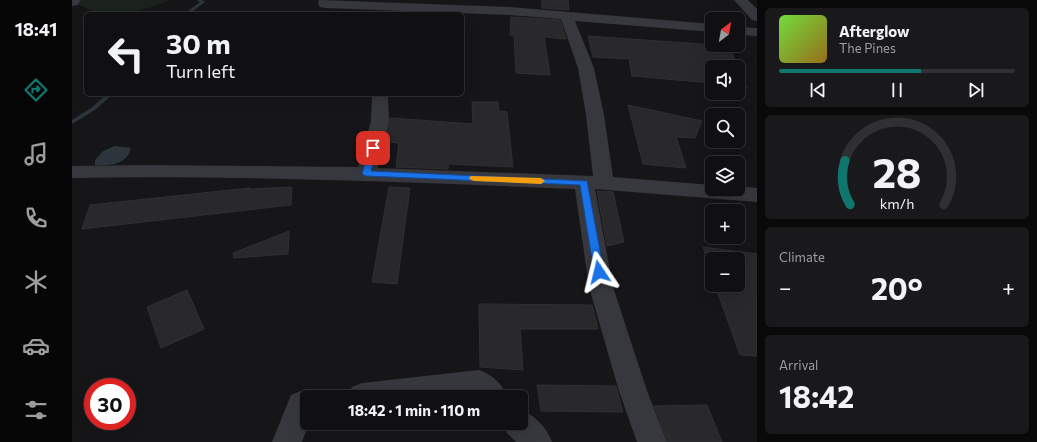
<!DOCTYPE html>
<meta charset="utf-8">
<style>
body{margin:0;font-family:Commissioner,sans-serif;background:#19191b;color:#f1f3f6;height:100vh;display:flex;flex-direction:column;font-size:15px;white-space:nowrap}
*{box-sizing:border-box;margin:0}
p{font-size:13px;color:#9c9d9f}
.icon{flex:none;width:22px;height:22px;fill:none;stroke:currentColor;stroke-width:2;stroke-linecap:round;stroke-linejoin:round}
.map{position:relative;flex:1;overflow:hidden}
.drawer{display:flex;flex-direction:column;gap:8px;padding:8px;background:#09090a;width:280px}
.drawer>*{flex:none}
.top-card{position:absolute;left:12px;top:12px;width:380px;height:84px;border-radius:6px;box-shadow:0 4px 16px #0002,0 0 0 1px #303032;background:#101012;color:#f1f3f6;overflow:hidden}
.needle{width:26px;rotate:31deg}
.buttons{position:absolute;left:633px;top:12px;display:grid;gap:8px}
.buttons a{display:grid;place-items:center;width:40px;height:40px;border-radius:6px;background:#101012;box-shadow:0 4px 16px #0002,0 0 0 1px #303032;font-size:20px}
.speed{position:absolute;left:12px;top:378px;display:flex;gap:8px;font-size:20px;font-weight:700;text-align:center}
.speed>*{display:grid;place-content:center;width:52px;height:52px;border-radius:50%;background:#101012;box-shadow:0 4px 16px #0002,0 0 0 1px #303032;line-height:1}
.speed .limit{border:6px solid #d22;background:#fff;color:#111}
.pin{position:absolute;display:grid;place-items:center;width:34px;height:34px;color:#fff;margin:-17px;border-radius:8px;box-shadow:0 2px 6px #0006}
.me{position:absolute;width:44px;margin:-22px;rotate:350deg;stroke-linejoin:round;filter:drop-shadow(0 0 3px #0008)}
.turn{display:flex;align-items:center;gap:14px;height:84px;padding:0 16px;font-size:18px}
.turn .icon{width:52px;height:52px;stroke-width:2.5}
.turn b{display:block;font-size:28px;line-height:34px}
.big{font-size:30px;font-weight:700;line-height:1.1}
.drawer .widget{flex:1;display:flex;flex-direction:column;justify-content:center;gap:6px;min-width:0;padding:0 14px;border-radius:6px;background:#19191b}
.drawer .dial{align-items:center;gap:0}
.dial svg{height:104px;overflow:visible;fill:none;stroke:#303032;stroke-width:7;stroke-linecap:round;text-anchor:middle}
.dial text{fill:#f1f3f6;stroke:none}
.song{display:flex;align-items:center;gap:12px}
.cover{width:48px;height:48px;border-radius:6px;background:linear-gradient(135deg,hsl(100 70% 55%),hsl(40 70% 35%))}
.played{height:4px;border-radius:2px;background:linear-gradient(90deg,#0f766e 60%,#303032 60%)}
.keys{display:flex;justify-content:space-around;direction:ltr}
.heat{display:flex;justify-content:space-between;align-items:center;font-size:22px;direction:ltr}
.trip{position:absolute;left:228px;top:390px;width:228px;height:40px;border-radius:6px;background:#101012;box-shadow:0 4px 16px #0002,0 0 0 1px #303032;font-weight:700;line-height:40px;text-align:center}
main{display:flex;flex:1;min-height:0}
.tab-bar{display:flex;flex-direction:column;width:72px;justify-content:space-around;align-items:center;background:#060607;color:#9c9d9f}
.tab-bar .icon{width:28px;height:28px}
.tab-bar .on{color:#0f766e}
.tab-bar b{font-size:18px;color:#f1f3f6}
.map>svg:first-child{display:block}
.green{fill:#1c231d}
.water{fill:#2c353c}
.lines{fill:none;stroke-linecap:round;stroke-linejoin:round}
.stream{fill:#2c353c;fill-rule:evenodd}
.building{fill:#29292c;stroke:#303034}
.minor{fill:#37383d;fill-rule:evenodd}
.route{fill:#1a73e8;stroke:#114b97}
.slow{fill:#f59e0b}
</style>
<main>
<nav class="tab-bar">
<b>18:41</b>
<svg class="icon on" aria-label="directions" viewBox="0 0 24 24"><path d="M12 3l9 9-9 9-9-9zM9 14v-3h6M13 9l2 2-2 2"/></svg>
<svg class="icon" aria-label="music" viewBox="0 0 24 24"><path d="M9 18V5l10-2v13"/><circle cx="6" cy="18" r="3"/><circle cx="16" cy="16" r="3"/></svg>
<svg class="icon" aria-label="phone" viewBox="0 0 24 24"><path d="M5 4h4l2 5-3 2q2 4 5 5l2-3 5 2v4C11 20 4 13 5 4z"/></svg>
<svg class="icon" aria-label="climate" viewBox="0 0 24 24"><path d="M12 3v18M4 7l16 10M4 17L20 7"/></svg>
<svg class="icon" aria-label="car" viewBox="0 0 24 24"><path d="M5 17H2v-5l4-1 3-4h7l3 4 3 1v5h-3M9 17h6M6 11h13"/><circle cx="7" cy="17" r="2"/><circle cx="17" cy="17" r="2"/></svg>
<svg class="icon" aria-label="filters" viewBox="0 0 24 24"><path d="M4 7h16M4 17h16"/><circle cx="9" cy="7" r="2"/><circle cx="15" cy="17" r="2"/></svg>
</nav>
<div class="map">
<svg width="685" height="442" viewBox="0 0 685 442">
<rect width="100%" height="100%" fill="#161618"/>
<path class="green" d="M7 0H97C70 13 30 20 4 3Z"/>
<path class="water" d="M43 146 59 148C55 165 37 166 23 165V160L31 151Z"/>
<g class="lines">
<path class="stream" d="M125 0H130L133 2 117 14H112L128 2Z
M35 94H41L23 110 0 124V120L19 108Z"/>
</g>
<path class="building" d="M470 0H496L497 10 470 8Z
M439 17 488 20 494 39 472 37 478 75 444 73 442 35H438Z
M516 36 657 46 675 88 666 87V67H640V85V83L560 76 557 59 521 57Z
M400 102H426L427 111 435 112 441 167 376 164V169L324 167 327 143 314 142 318 118 401 124Z
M556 105 630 121 623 138 604 137 614 168 571 164Z
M220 187 219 205 10 229 18 205 178 188V189Z
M317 187 338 188 325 284 300 282Z
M525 191 541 192 552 242 535 246Z
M217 231 216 254 162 258 161 253Z
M631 247 685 254V356L668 355 643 285H666V259H640V277Z
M115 290 132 329 89 348 75 307Z
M407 304 520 305 526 329H448L451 370 408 367Z
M465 385 544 386 551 412 469 411Z
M635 405 650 442H596L582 406Z"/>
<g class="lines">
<path class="minor" d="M0 0H9L5 5 0 6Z
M247 0 438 7 640 24V32L503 21 522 68 532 115 541 177 640 185V189H666V186L685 188V202L523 189 541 287 575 391 595 442H565L547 391 517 287 503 189C335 182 168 175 0 178V166L74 165 286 167 299 121 300 94H316L317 121 306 168 521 176 514 115 506 68 489 19 438 15 253 8 248 7 246 4Z
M662 0H676L685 9V21L680 20Z
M666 27 685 28V36L666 35Z
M407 370C421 375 430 384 436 397H275L280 387 290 383Z
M229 391H235L245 395 246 397H235V423H237L230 442H200L219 395Z
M449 410C463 415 475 428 480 442H444L435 433 431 423H449Z"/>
</g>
<path class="route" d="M301 145 305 148 299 171 515 181 532 272 530 275H523L522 272 508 185 294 176 290 174 297 148Z"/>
<path class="slow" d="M399 176 469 178 473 181 469 184 402 181 399 180 397 178Z"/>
</svg>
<div class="buttons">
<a><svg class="needle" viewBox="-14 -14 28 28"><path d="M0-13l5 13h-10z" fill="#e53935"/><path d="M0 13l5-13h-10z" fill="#9c9d9f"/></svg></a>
<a><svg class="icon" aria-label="sound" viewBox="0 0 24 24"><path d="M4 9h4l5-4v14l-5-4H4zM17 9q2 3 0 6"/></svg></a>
<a><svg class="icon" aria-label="search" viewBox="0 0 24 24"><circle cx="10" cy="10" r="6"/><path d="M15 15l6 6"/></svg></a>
<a><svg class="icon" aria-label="layers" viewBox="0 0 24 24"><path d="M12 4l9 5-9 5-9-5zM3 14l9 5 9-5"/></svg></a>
<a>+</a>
<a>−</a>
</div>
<div class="speed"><div class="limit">30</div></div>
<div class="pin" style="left:301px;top:148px;background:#d93025"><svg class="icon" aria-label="arrive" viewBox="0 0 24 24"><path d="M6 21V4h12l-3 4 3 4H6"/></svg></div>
<svg class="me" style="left:527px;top:272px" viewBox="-20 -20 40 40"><path d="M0-17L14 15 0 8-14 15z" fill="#1a73e8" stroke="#fff" stroke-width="4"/></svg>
<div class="trip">18:42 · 1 min · 110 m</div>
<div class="top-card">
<div class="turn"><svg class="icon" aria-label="left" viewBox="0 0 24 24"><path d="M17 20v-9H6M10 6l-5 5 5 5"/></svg><div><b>30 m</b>Turn left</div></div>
</div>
</div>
<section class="drawer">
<div class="widget">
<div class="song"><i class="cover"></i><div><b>Afterglow</b><p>The Pines</p></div></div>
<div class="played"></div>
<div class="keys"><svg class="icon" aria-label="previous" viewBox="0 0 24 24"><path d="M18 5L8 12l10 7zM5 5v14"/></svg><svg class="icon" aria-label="pause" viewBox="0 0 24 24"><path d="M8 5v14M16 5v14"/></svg><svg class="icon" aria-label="next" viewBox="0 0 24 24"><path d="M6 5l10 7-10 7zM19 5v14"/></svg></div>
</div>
<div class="widget dial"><svg viewBox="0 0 100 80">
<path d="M14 69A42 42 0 1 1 86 69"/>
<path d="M14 69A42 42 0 0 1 10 35" stroke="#0f766e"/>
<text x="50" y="56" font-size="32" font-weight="700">28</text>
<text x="50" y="72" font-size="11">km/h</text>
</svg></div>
<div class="widget"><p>Climate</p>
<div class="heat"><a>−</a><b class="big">20°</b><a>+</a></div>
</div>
<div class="widget"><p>Arrival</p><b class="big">18:42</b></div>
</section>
</main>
